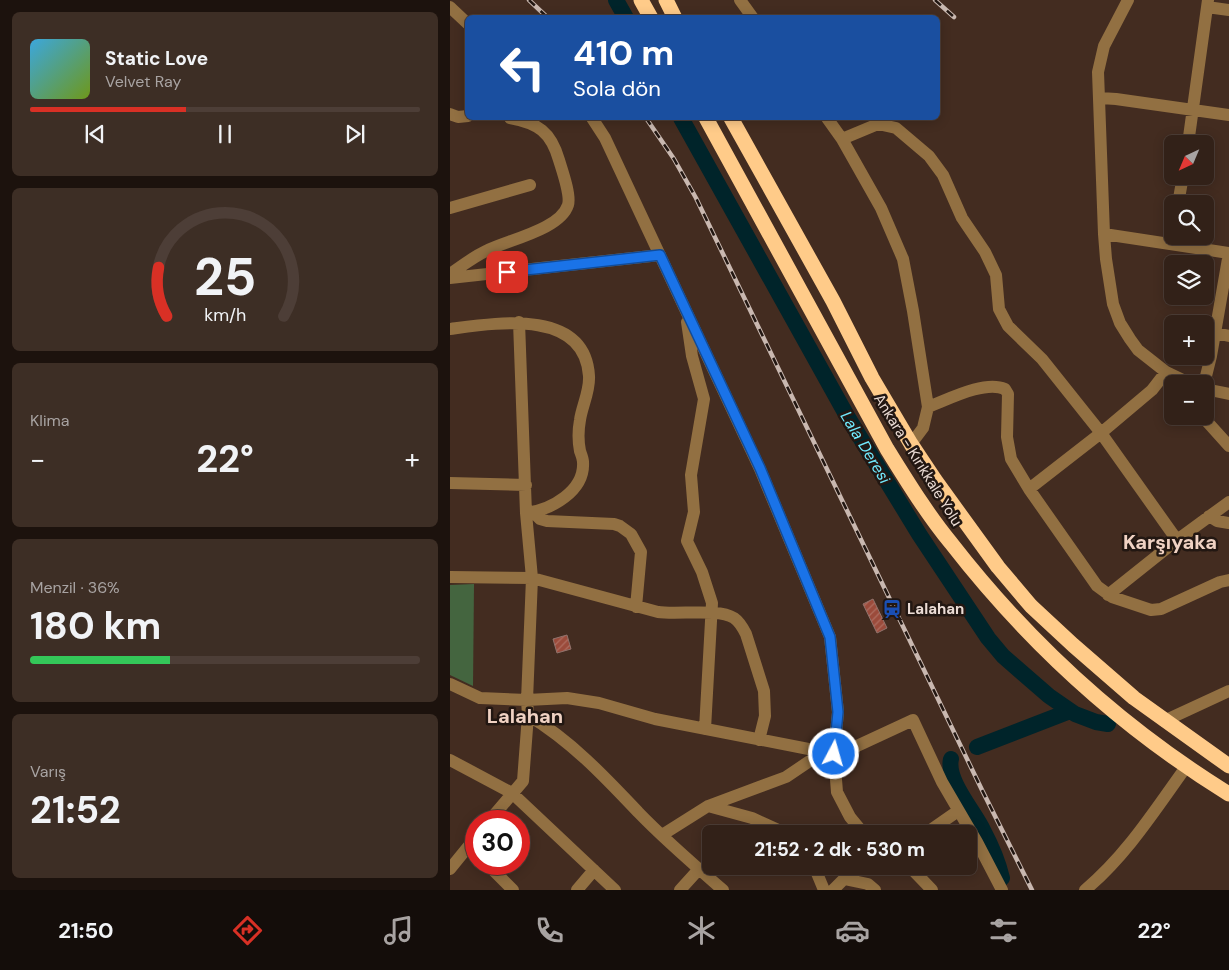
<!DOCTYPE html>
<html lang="tr">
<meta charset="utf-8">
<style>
body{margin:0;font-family:"DM Sans",sans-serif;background:#3d2e25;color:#f1f3f6;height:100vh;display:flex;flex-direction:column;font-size:19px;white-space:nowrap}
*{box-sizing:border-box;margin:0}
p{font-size:16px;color:#a8a3a2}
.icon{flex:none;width:28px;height:28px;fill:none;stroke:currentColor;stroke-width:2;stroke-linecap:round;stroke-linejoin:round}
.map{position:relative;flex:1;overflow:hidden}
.drawer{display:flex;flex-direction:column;gap:12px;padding:12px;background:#1c120d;width:450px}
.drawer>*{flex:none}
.hud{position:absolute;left:15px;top:15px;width:475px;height:105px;border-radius:8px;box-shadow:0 2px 12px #0003,0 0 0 1px #4d3e37;background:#1a4fa0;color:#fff;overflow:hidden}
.needle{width:32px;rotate:224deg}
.tools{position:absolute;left:714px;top:135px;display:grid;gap:10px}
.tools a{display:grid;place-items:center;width:50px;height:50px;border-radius:8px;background:#322118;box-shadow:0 2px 12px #0003,0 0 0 1px #4d3e37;font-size:25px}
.speed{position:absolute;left:15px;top:810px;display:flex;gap:10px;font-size:25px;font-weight:700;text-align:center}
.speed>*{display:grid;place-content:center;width:65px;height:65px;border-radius:50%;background:#322118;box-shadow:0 2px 12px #0003,0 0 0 1px #4d3e37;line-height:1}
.speed .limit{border:8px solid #d22;background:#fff;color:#111}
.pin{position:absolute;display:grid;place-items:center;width:42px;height:42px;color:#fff;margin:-21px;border-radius:10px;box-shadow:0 2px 8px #0006}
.me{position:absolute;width:55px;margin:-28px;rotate:6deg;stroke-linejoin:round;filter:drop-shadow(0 0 4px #0008)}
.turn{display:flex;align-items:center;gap:18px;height:105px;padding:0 25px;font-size:22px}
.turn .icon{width:65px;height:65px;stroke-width:2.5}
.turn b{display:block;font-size:35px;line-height:42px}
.big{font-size:38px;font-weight:700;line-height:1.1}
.drawer .card{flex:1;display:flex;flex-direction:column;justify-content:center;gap:8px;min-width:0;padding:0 18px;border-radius:8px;background:#3d2e25}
.drawer .dial{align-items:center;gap:0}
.dial svg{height:130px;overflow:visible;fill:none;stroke:#4d3e37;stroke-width:7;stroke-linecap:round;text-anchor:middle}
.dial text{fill:#f1f3f6;stroke:none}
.song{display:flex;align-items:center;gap:15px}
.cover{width:60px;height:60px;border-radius:8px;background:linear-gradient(135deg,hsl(200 70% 55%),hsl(80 70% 35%))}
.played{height:5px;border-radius:2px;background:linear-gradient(90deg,#d93025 40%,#4d3e37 40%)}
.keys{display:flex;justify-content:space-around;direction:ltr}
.heat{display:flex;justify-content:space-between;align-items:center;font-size:28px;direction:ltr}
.charge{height:8px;border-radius:4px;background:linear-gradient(90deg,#34c759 36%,#4d3e37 0)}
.trip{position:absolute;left:252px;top:825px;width:275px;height:50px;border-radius:8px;background:#322118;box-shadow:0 2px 12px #0003,0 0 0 1px #4d3e37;font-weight:700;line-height:50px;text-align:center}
.dock{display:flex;height:80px;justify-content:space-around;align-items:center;background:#140d0a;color:#a8a3a2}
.dock .icon{width:35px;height:35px}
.dock .current{color:#d93025}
.dock b{font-size:22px;color:#f1f3f6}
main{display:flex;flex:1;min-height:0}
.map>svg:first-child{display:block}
.green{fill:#44653f}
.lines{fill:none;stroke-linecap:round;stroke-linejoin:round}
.river{stroke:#00242a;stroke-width:16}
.building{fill:url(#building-hatch);stroke:#91736c}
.minor{stroke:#927042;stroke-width:12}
.highway{stroke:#ffcb89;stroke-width:15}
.rail-casing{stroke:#c9b8b0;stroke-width:4.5}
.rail{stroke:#221712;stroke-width:2.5;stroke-dasharray:8;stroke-linecap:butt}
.route-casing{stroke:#114b97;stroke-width:12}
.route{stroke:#1a73e8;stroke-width:9}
.labels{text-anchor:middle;stroke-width:5;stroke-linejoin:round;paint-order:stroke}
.street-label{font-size:15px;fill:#ebdcd5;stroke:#221712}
.poi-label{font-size:15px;font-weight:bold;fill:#ebdcd5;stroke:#221712;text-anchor:start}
.water-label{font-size:16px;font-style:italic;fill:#71eafe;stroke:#221712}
.district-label{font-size:20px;font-weight:bold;fill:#f0d2c3;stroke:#221712}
</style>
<main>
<section class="drawer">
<div class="card">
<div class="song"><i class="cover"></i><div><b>Static Love</b><p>Velvet Ray</p></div></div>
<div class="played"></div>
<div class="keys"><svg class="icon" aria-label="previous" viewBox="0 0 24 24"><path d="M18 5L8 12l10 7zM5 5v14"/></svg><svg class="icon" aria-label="pause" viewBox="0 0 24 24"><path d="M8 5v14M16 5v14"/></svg><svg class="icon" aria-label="next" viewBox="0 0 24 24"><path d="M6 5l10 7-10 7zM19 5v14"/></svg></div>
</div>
<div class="card dial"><svg viewBox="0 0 100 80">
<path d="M14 69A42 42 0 1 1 86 69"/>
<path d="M14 69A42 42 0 0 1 9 39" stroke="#d93025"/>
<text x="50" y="56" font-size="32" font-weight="700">25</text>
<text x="50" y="72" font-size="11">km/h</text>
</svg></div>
<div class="card"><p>Klima</p>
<div class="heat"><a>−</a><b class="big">22°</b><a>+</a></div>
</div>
<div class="card"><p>Menzil · 36%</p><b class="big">180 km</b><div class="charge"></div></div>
<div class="card"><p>Varış</p><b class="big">21:52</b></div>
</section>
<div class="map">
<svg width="779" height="890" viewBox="0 0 779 890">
<defs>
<pattern id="building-hatch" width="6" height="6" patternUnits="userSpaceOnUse" patternTransform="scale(1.25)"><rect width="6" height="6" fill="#9b4b3b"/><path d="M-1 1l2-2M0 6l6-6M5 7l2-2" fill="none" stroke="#ae6d60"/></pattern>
</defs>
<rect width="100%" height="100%" fill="#432c20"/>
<path class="green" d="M24 584 23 686 0 675V585Z"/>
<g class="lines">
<path class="river" d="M166 0 176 18
M231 118 397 416 469 534 538 638 553 656 599 696 625 714 646 722 658 724
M527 747 620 711
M501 759C496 780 524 811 533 830 541 845 548 861 552 878"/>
</g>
<path class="building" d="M423 599 437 628 427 633 413 604Z
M117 635 121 649 107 653 103 639Z"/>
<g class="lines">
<path class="minor" d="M290 0 303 18
M678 0 654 46 648 72 654 234 656 259 663 304 670 323 680 339 688 350 716 372 741 384
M0 7 18 24
M757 7 779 10
M650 98 666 99 779 115
M0 114 8 117 18 116
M142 118 155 138 310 469 380 637 388 712 384 754 387 792 400 817 414 834
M377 118 392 139 431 208 453 259 463 311 478 407 473 428 461 444
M392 139 428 124 446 128 479 156 493 175 512 218 535 252 546 275 549 309 558 326 592 359 651 433 727 540
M738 144 758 0
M728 204 733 176
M0 208 80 185
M654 234 779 253
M0 274C12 266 23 257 36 251 57 240 110 230 118 205 121 195 112 170 109 160 101 132 88 123 60 118
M0 278 210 255
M237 322 242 356 254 399 241 475 244 512 237 541 252 572 262 603 255 729
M0 329C45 323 135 308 139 376 140 391 132 406 130 420 128 431 128 441 130 451 131 454 133 458 133 462 135 491 101 510 76 513
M765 333 779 336
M754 384 761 356 779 253
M755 389 779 394
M478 407C497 400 534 380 555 389L558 394 557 437 561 459 579 489 647 586 662 597 701 610 711 609 770 582 779 580
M752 416 779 446
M0 483 76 485
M579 489 651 433 702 390 716 372
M83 512 90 519 97 521 164 524 170 526 181 534 191 552 186 607
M759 516 767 521 779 523
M0 577 82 578 208 612C228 615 268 608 284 618 290 622 293 628 296 634L314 691 315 716 309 740
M658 595 727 540 779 502
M0 684 30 698 77 700 117 698 149 703 205 719 384 754 394 752 463 720 492 782 527 842 552 890
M78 715C121 741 154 776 188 812 214 839 244 865 273 890
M714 721 779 691
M0 760 62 793 165 890
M258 806 302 818 337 834
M39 821 73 781 78 715 77 700 82 578 76 513 69 322
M475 834 508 811
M212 835 258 806 336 777 373 752
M37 864 63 890
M364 866 374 890
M459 866 482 890
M0 869 26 837
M394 879 418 884 425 890
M127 890 144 870
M230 890 249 869
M383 890 394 879 401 866
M635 890C676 856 705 810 736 767"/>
<path class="highway" d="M191 0 201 18
M216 0 225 18
M256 118 437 449C457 481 477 514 501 543 578 642 672 728 779 794
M281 118 383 301 422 378 461 444 485 480 548 567 581 606 623 645 684 698 779 766"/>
<g class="rail-casing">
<path id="rail" d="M79 0 98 18
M485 0 504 17
M196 118 224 159 246 198 532 790 582 890"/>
</g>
<use href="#rail" class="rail"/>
</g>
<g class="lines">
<g class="route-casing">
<path id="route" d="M57 272 210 255 310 468 380 637 388 712 384 754"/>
</g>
<use href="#route" class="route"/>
</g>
<defs>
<g id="station-bare" transform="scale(1.5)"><path d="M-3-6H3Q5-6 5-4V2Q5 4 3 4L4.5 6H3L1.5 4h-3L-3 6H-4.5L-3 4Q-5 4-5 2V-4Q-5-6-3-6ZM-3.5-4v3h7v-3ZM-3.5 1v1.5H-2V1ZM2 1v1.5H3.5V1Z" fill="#1a4fb4" stroke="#221712" stroke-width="2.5" paint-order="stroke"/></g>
</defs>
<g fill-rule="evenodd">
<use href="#station-bare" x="442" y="609"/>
</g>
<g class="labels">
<g class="street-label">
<text transform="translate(468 460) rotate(58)" y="5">Ankara - Kırıkkale Yolu</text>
</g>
<g class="poi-label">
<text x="457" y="614">Lalahan</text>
</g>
<g class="water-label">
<text transform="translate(416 447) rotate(59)" y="6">Lala Deresi</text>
</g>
<g class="district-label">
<text x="720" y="549">Karşıyaka</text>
<text x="75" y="723">Lalahan</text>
</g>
</g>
</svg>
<div class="tools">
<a><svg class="needle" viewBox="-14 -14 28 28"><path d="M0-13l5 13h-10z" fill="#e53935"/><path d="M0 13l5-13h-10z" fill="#a8a3a2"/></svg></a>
<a><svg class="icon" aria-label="search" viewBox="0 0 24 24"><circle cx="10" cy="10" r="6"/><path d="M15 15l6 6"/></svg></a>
<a><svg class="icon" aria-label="layers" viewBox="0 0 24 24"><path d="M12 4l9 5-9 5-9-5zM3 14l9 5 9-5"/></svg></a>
<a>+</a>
<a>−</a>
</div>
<div class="speed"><div class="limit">30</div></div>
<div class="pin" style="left:57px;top:272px;background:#d93025"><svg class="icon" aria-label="arrive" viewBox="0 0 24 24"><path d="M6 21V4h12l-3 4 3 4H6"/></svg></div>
<svg class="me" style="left:384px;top:754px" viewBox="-20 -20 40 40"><circle r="17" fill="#1a73e8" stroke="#fff" stroke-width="3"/><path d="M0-11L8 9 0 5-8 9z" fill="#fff"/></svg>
<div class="trip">21:52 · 2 dk · 530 m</div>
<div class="hud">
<div class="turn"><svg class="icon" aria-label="left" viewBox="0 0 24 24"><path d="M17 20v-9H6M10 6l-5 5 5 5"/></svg><div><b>410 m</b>Sola dön</div></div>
</div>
</div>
</main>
<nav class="dock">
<b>21:50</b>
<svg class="icon current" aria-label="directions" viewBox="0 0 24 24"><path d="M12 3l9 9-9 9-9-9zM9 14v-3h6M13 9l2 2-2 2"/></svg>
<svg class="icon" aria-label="music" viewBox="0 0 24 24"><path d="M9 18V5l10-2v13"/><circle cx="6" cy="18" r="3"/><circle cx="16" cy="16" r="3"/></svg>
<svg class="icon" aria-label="phone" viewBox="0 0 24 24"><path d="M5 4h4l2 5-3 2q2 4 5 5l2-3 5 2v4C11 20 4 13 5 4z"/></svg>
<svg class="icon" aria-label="climate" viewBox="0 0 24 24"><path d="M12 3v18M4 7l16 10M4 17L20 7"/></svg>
<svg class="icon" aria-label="car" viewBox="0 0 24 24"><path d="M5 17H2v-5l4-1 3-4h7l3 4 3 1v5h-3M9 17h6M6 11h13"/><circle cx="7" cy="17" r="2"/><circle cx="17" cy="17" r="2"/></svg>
<svg class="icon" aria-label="filters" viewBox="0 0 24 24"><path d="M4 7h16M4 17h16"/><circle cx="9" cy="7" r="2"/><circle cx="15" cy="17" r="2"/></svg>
<b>22°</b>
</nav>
